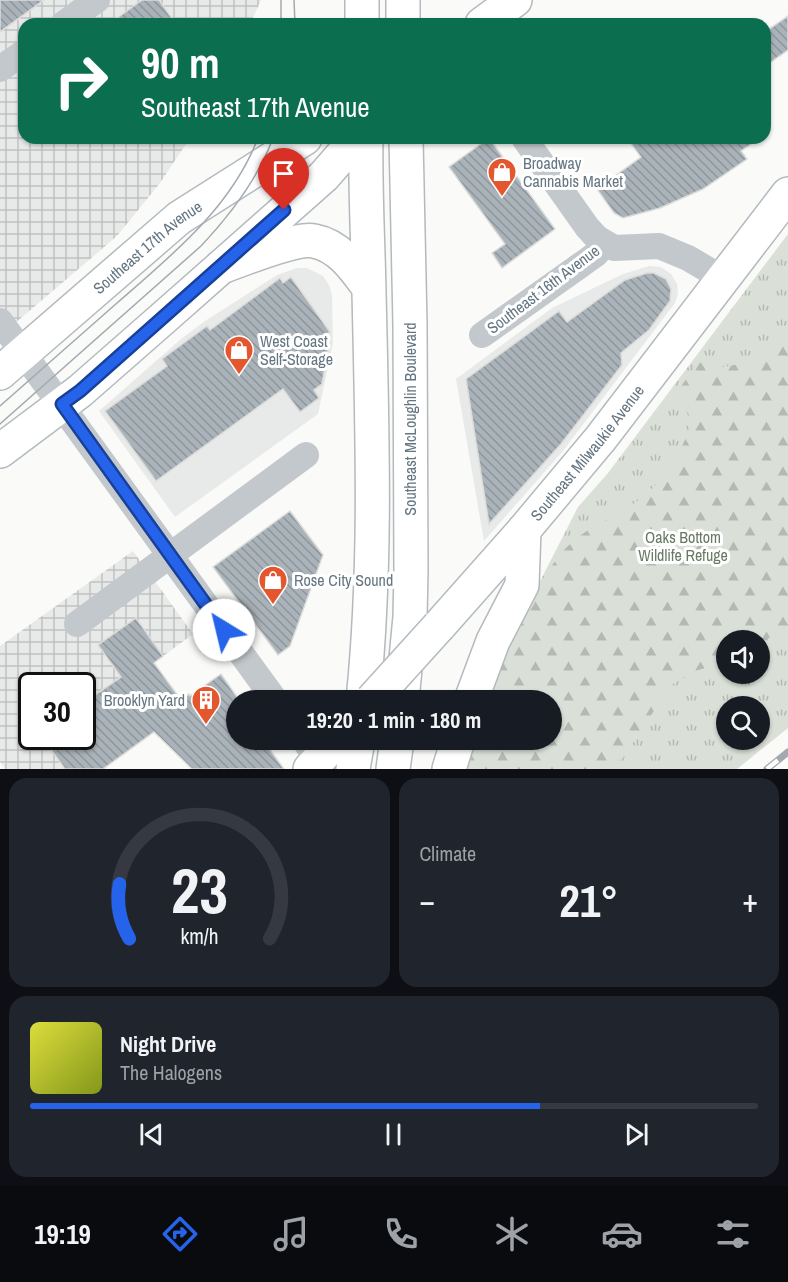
<!DOCTYPE html>
<meta charset="utf-8">
<style>
body{margin:0;font-family:"Archivo Narrow",sans-serif;background:#20242c;color:#f1f3f6;height:100vh;display:flex;flex-direction:column;font-size:22px;white-space:nowrap}
*{box-sizing:border-box;margin:0}
p{font-size:20px;color:#9ea1a6}
.icon{flex:none;width:33px;height:33px;fill:none;stroke:currentColor;stroke-width:2;stroke-linecap:round;stroke-linejoin:round}
.map{position:relative;height:769px;overflow:hidden}
.details{display:flex;flex-direction:column;gap:9px;padding:9px;background:#0d0f14;flex:1}
.details>*{flex:none}
.banner{position:absolute;left:18px;top:18px;width:753px;height:126px;border-radius:18px;box-shadow:0 2px 4px #0004;background:#0b6e4f;color:#fff;overflow:hidden}
.buttons{position:absolute;left:716px;top:630px;display:grid;gap:12px}
.buttons a{display:grid;place-items:center;width:54px;height:54px;border-radius:50%;background:#171b24;box-shadow:0 2px 4px #0004;font-size:30px}
.speed{position:absolute;left:18px;top:672px;display:flex;gap:12px;font-size:30px;font-weight:700;text-align:center}
.speed>*{display:grid;place-content:center;width:78px;height:78px;border-radius:50%;background:#171b24;box-shadow:0 2px 4px #0004;line-height:1}
.speed .limit{border:3px solid #111;border-radius:9px;background:#fff;color:#111}
.pin{position:absolute;display:grid;place-items:center;width:51px;height:51px;color:#fff;margin:-62px -26px;border-radius:50% 50% 50% 0;rotate:-45deg;box-shadow:0 0 6px #0007}
.pin .icon{rotate:45deg}
.me{position:absolute;width:66px;margin:-33px;rotate:324deg;stroke-linejoin:round;filter:drop-shadow(0 0 4px #0008)}
.turn{display:flex;align-items:center;gap:21px;height:126px;padding:0 24px;font-size:27px}
.turn .icon{width:78px;height:78px;stroke-width:2.5}
.turn b{display:block;font-size:42px;line-height:51px}
.big{font-size:45px;font-weight:800;line-height:1.1}
.details .card{flex:1;display:flex;flex-direction:column;justify-content:center;gap:9px;min-width:0;padding:0 21px;border-radius:18px;background:#20242c}
.details .dial{align-items:center;gap:0}
.dial svg{height:156px;overflow:visible;fill:none;stroke:#363941;stroke-width:7;stroke-linecap:round;text-anchor:middle}
.dial text{fill:#f1f3f6;stroke:none}
.song{display:flex;align-items:center;gap:18px}
.cover{width:72px;height:72px;border-radius:9px;background:linear-gradient(135deg,hsl(60 70% 55%),hsl(70 70% 35%))}
.played{height:6px;border-radius:3px;background:linear-gradient(90deg,#2563eb 70%,#363941 70%)}
.keys{display:flex;justify-content:space-around;direction:ltr}
.heat{display:flex;justify-content:space-between;align-items:center;font-size:33px;direction:ltr}
.details .tiles{flex:1;display:grid;gap:9px;grid-template-columns:1fr 1fr}
.card:last-child{grid-column:span 2}
.trip{position:absolute;left:226px;top:690px;width:336px;height:60px;border-radius:30px;background:#171b24;box-shadow:0 2px 4px #0004;font-weight:800;line-height:60px;text-align:center}
.dock{display:flex;height:96px;justify-content:space-around;align-items:center;background:#090b0e;color:#9ea1a6}
.dock .icon{width:42px;height:42px}
.dock .on{color:#2563eb}
.dock b{font-size:27px;color:#f1f3f6}
.map>svg:first-child{display:block}
.built{fill:#e8e9e9}
.industrial{fill:url(#industrial-grid);fill-rule:evenodd}
.grass{fill:url(#grass-tufts);fill-rule:evenodd}
.forest{fill:url(#forest-firs)}
.building{fill:url(#building-back-hatch);stroke:#dcdcda;stroke-width:1.5}
.lines{fill:none;stroke-linecap:round;stroke-linejoin:round}
.secondary-casing{stroke:#b3babf;stroke-width:36}
.highway-casing{stroke:#b4b9bd;stroke-width:36}
.street{stroke:#c3c8cc;stroke-width:26}
.secondary{stroke:#fff;stroke-width:33}
.highway{stroke:#fff;stroke-width:33}
.tram{stroke:#a2aab0;stroke-width:1.5}
.rail-casing{stroke:#a2aab0;stroke-width:7}
.rail{stroke:#fff;stroke-width:4.5;stroke-dasharray:14;stroke-linecap:butt}
.secondary-bridge-casing{stroke:#b3babf;stroke-width:36;stroke-linecap:butt}
.secondary-bridge{stroke:#fff;stroke-width:33}
.route-casing{stroke:#184099;stroke-width:15}
.route{stroke:#2563eb;stroke-width:10}
.labels{text-anchor:middle;stroke-width:6;stroke-linejoin:round;paint-order:stroke}
.poi-label{font-size:16px;fill:#657683;stroke:#fff;text-anchor:start}
.street-label{font-size:16px;fill:#657683;stroke:#fff}
.park-label{font-size:16px;fill:#687a64;stroke:#fff}
</style>
<div class="map">
<svg width="788" height="769" viewBox="0 0 788 769">
<defs>
<pattern id="industrial-grid" width="8" height="8" patternUnits="userSpaceOnUse" patternTransform="scale(1.5)"><rect width="8" height="8" fill="#e8e9e9"/><path d="M0 4h8M4 0v8" fill="none" stroke="#c0c1c2"/></pattern>
<pattern id="grass-tufts" width="24" height="20" patternUnits="userSpaceOnUse" patternTransform="scale(1.5)"><rect width="24" height="20" fill="#dadfd7"/><path d="M3 7l-1-3M5 7V3M7 7l1-3M15 17l-1-3M17 17v-4M19 17l1-3" fill="none" stroke="#b4b9b4"/></pattern>
<pattern id="forest-firs" width="22" height="20" patternUnits="userSpaceOnUse" patternTransform="scale(1.5)"><rect width="22" height="20" fill="#dadfd7"/><path d="M5 1l3.5 6h-7zM16 11l3.5 6h-7z" fill="#b4b9b4"/></pattern>
<pattern id="building-back-hatch" width="6" height="6" patternUnits="userSpaceOnUse" patternTransform="scale(1.5)"><rect width="6" height="6" fill="#aab3b9"/><path d="M-1 5l2 2M0 0l6 6M5-1l2 2" fill="none" stroke="#8e969c"/></pattern>
</defs>
<rect width="100%" height="100%" fill="#fafaf8"/>
<path class="built" d="M649 266 661 267 671 274 677 284 678 294 675 303 563 451 484 541 456 379 552 308 623 274Z
M297 268H307L323 276 329 285 332 295 333 343 318 414 175 517 99 411 181 339 205 321 277 275Z"/>
<path class="industrial" d="M0 0H261L250 24H24V138H190L160 183 117 236 0 336Z
M133 551 193 634 154 663 187 708 103 769H5L0 762V646ZM32 686H82V736H32Z"/>
<path class="grass" d="M788 234V728L737 769H463L552 740V700L511 638 578 507 608 473ZM726 640H759V674H726ZM726 706H759V740H726Z"/>
<path class="forest" d="M788 333V626L759 644V640H726V663L698 670 671 685 623 758 602 769H458L468 740H552V700H482C505 651 525 600 559 556 580 529 609 521 636 502 653 490 665 476 675 458 693 429 693 422 678 391L698 362C705 364 714 367 721 367 745 366 773 350 788 333Z"/>
<path class="building" d="M0 0H44L0 32Z
M142 0H159L176 24H109Z
M788 16V50L765 66V32Z
M489 138 555 229 502 268 492 253 505 244 449 167Z
M627 138H760L741 151 747 159 703 189 660 208 623 218 614 213 597 189 641 157Z
M647 273H654L666 279 671 289 670 301 649 330 621 353 622 365 561 444 489 524 466 379 559 311 567 322 625 280Z
M291 277 330 332 323 337 329 344 322 384 314 390 319 398 300 412 283 389 156 481 105 411 167 366 162 359 207 326 210 330 280 278 283 283Z
M290 511 323 555 290 646 278 655 213 567Z
M136 618 163 656 154 663 181 700 189 694 190 696 221 674 237 697V740H263L284 769H192L154 732 103 769H65L41 736H82V704L121 677 98 645Z"/>
<g class="lines">
<g class="secondary-casing">
<g id="secondary">
<path d="M482 24 515 0"/>
<path id="s1" d="M0 373 179 218 305 138"/>
<path d="M0 451 80 391 169 313 324 176 357 138"/>
<path id="s2" d="M439 626 524 530 601 438 788 194"/>
<path d="M310 769 337 740"/>
</g>
</g>
<g class="highway-casing">
<path id="highway" d="M362 0V24
M403 0V24
M221 267C241 260 296 237 314 241 340 246 355 269 369 288
M363 700C377 565 372 428 369 292 368 241 365 190 366 138
M402 700 410 617 411 571 410 325 406 138
M471 700 493 641 522 585 524 530
M353 769 358 740
M393 769 397 740
M449 769 458 740"/>
</g>
<path class="street" d="M63 24 97 0
M0 69 24 52
M524 138 587 227 597 238 614 248 659 246 688 258 722 278
M0 321 275 700
M482 335 585 262 596 254 605 243
M77 624 306 455
M304 740 318 760"/>
<use href="#secondary" class="secondary"/>
<use href="#highway" class="highway"/>
<path class="tram" d="M281 0V24
M294 0 295 24
M0 406C39 372 78 337 117 303 172 255 231 208 258 138
M0 424 201 246C231 214 258 179 273 138"/>
<g class="rail-casing">
<path id="rail" d="M767 769 788 752"/>
</g>
<use href="#rail" class="rail"/>
<g class="secondary-bridge-casing">
<path id="secondary-bridge" d="M372 700 439 626"/>
</g>
<use href="#secondary-bridge" class="secondary-bridge"/>
</g>
<g class="lines">
<g class="route-casing">
<path id="route" d="M224 630 62 404 80 391 284 210"/>
</g>
<use href="#route" class="route"/>
</g>
<defs>
<g id="shop-pin" transform="scale(1.5)"><path d="M0 17L-7.5 6A9.5 9.5 0 1 1 7.5 6Z" fill="#e4572e" stroke="#fff"/><path d="M-5-2.5h2.3a2.7 3.5 0 0 1 5.4 0H5L5.5 6h-11ZM-1.5-2.5h3a1.5 2.3 0 0 0-3 0Z" fill="#fff"/></g>
<g id="building-pin" transform="scale(1.5)"><path d="M0 17L-7.5 6A9.5 9.5 0 1 1 7.5 6Z" fill="#e4572e" stroke="#fff"/><path d="M-4-6H4V6H1V3H-1V6H-4ZM-2.5-4.3h1.7v1.8h-1.7ZM.8-4.3h1.7v1.8H.8ZM-2.5-1h1.7V.8h-1.7ZM.8-1h1.7V.8H.8Z" fill="#fff"/></g>
</defs>
<g fill-rule="evenodd">
<use href="#shop-pin" x="502" y="172"/>
<use href="#shop-pin" x="239" y="350"/>
<use href="#shop-pin" x="273" y="580"/>
<use href="#building-pin" x="206" y="700"/>
</g>
<g class="labels">
<g class="poi-label">
<text x="523" y="169">Broadway<tspan x="523" dy="18">Cannabis Market</tspan></text>
<text x="260" y="347">West Coast<tspan x="260" dy="18">Self-Storage</tspan></text>
<text x="294" y="586">Rose City Sound</text>
<text x="185" y="706" text-anchor="end">Brooklyn Yard</text>
</g>
<g class="street-label">
<text dy="6" stroke="none"><textPath href="#s1" startOffset="194">Southeast 17th Avenue</textPath></text>
<text transform="translate(543 289) rotate(-37)" y="6">Southeast 16th Avenue</text>
<text transform="translate(410 419) rotate(-90)" y="6">Southeast McLoughlin Boulevard</text>
<text dy="6" stroke="none"><textPath href="#s2" startOffset="228">Southeast Milwaukie Avenue</textPath></text>
</g>
<g class="park-label">
<text x="683" y="543">Oaks Bottom<tspan x="683" dy="18">Wildlife Refuge</tspan></text>
</g>
</g>
</svg>
<div class="buttons">
<a><svg class="icon" aria-label="sound" viewBox="0 0 24 24"><path d="M4 9h4l5-4v14l-5-4H4zM17 9q2 3 0 6"/></svg></a>
<a><svg class="icon" aria-label="search" viewBox="0 0 24 24"><circle cx="10" cy="10" r="6"/><path d="M15 15l6 6"/></svg></a>
</div>
<div class="speed"><div class="limit">30</div></div>
<div class="pin" style="left:284px;top:210px;background:#d93025"><svg class="icon" aria-label="arrive" viewBox="0 0 24 24"><path d="M6 21V4h12l-3 4 3 4H6"/></svg></div>
<svg class="me" style="left:224px;top:630px" viewBox="-20 -20 40 40"><circle r="19" fill="#fff"/><path d="M0-13L10 11 0 6-10 11z" fill="#2563eb"/></svg>
<div class="trip">19:20 · 1 min · 180 m</div>
<div class="banner">
<div class="turn"><svg class="icon" aria-label="right" viewBox="0 0 24 24"><path d="M7 20v-9h11M14 6l5 5-5 5"/></svg><div><b>90 m</b>Southeast 17th Avenue</div></div>
</div>
</div>
<section class="details">
<div class="tiles">
<div class="card dial"><svg viewBox="0 0 100 80">
<path d="M14 69A42 42 0 1 1 86 69"/>
<path d="M14 69A42 42 0 0 1 9 41" stroke="#2563eb"/>
<text x="50" y="56" font-size="32" font-weight="700">23</text>
<text x="50" y="72" font-size="11">km/h</text>
</svg></div>
<div class="card"><p>Climate</p>
<div class="heat"><a>−</a><b class="big">21°</b><a>+</a></div>
</div>
<div class="card">
<div class="song"><i class="cover"></i><div><b>Night Drive</b><p>The Halogens</p></div></div>
<div class="played"></div>
<div class="keys"><svg class="icon" aria-label="previous" viewBox="0 0 24 24"><path d="M18 5L8 12l10 7zM5 5v14"/></svg><svg class="icon" aria-label="pause" viewBox="0 0 24 24"><path d="M8 5v14M16 5v14"/></svg><svg class="icon" aria-label="next" viewBox="0 0 24 24"><path d="M6 5l10 7-10 7zM19 5v14"/></svg></div>
</div>
</div>
</section>
<nav class="dock">
<b>19:19</b>
<svg class="icon on" aria-label="directions" viewBox="0 0 24 24"><path d="M12 3l9 9-9 9-9-9zM9 14v-3h6M13 9l2 2-2 2"/></svg>
<svg class="icon" aria-label="music" viewBox="0 0 24 24"><path d="M9 18V5l10-2v13"/><circle cx="6" cy="18" r="3"/><circle cx="16" cy="16" r="3"/></svg>
<svg class="icon" aria-label="phone" viewBox="0 0 24 24"><path d="M5 4h4l2 5-3 2q2 4 5 5l2-3 5 2v4C11 20 4 13 5 4z"/></svg>
<svg class="icon" aria-label="climate" viewBox="0 0 24 24"><path d="M12 3v18M4 7l16 10M4 17L20 7"/></svg>
<svg class="icon" aria-label="car" viewBox="0 0 24 24"><path d="M5 17H2v-5l4-1 3-4h7l3 4 3 1v5h-3M9 17h6M6 11h13"/><circle cx="7" cy="17" r="2"/><circle cx="17" cy="17" r="2"/></svg>
<svg class="icon" aria-label="filters" viewBox="0 0 24 24"><path d="M4 7h16M4 17h16"/><circle cx="9" cy="7" r="2"/><circle cx="15" cy="17" r="2"/></svg>
</nav>
